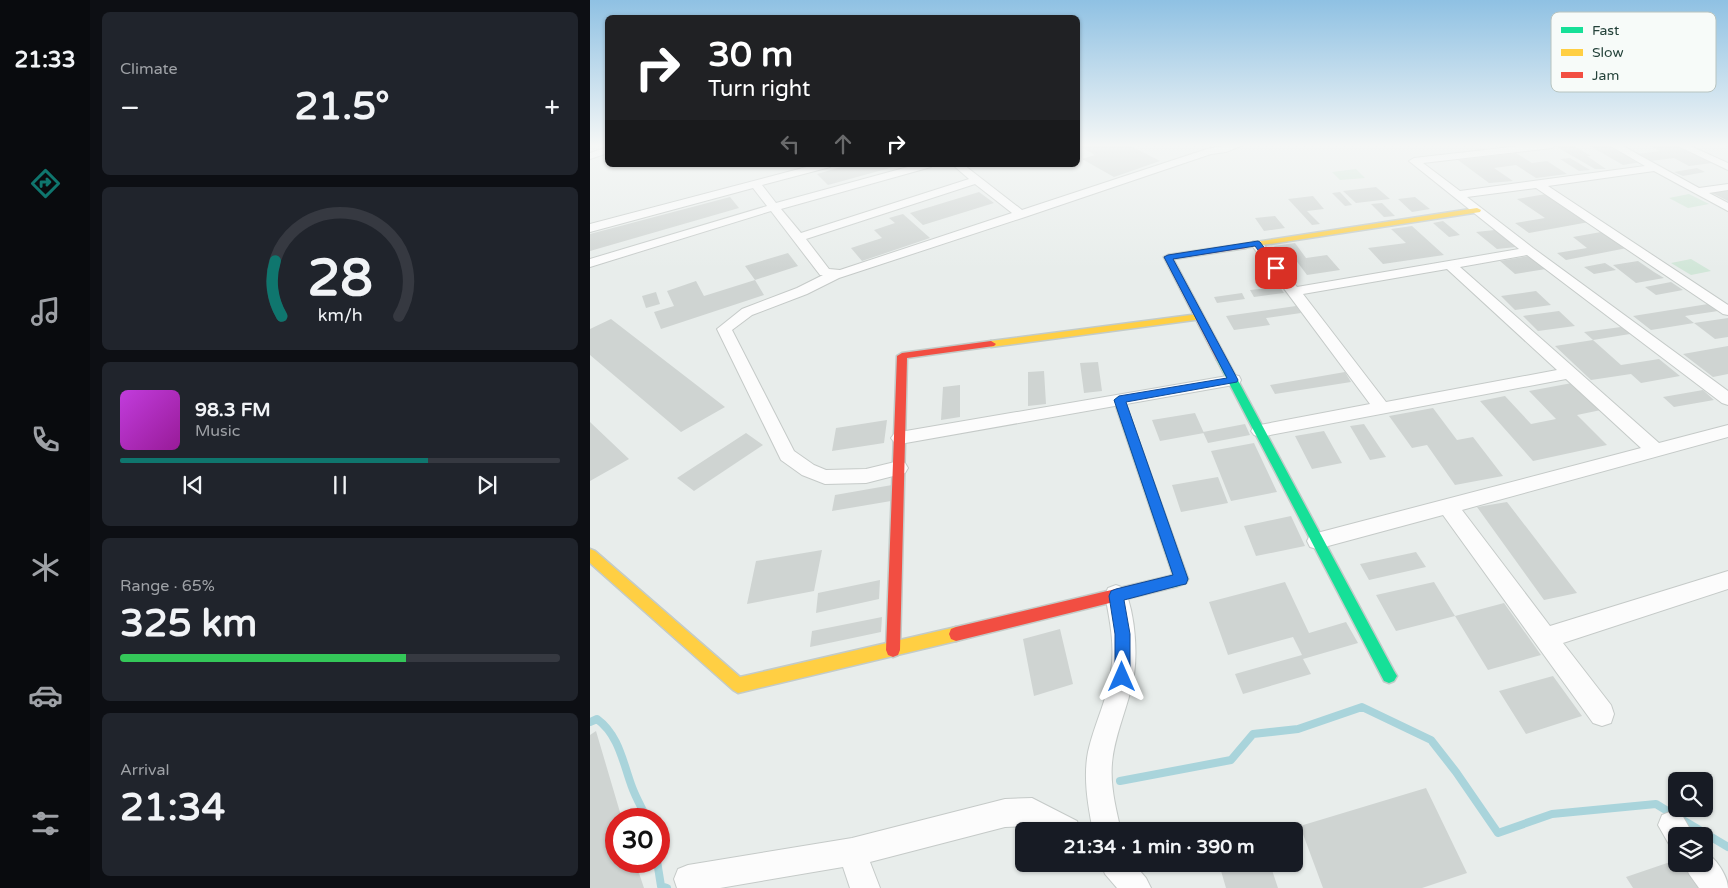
<!DOCTYPE html>
<meta charset="utf-8">
<style>
body{margin:0;font-family:"Varela Round",sans-serif;background:#20242c;color:#f1f3f6;height:100vh;display:flex;flex-direction:column;font-size:19px;white-space:nowrap}
*{box-sizing:border-box;margin:0}
p{font-size:16px;color:#9ea1a6}
.icon{flex:none;width:28px;height:28px;fill:none;stroke:currentColor;stroke-width:2;stroke-linecap:round;stroke-linejoin:round}
.map{position:relative;flex:1;overflow:hidden}
.panel{display:flex;flex-direction:column;gap:12px;padding:12px;background:#0d0f14;width:500px}
.panel>*{flex:none}
.hud{position:absolute;left:15px;top:15px;width:475px;height:152px;border-radius:8px;box-shadow:0 1px 4px #0004;background:#202124;color:#fff;overflow:hidden}
.controls{position:absolute;left:1078px;top:772px;display:grid;gap:10px}
.controls a{display:grid;place-items:center;width:45px;height:45px;border-radius:8px;background:#171b24;box-shadow:0 1px 4px #0004;font-size:25px}
.speed{position:absolute;left:15px;top:808px;display:flex;gap:10px;font-size:25px;font-weight:700;text-align:center}
.speed>*{display:grid;place-content:center;width:65px;height:65px;border-radius:50%;background:#171b24;box-shadow:0 1px 4px #0004;line-height:1}
.speed .limit{border:8px solid #d22;background:#fff;color:#111}
.pin{position:absolute;display:grid;place-items:center;width:42px;height:42px;color:#fff;margin:-21px;border-radius:10px;box-shadow:0 2px 8px #0006}
.me{position:absolute;width:55px;margin:-28px;rotate:0deg;stroke-linejoin:round;filter:drop-shadow(0 0 4px #0008)}
.turn{display:flex;align-items:center;gap:18px;height:105px;padding:0 20px;font-size:22px}
.turn .icon{width:65px;height:65px;stroke-width:2.5}
.turn b{display:block;font-size:35px;line-height:42px}
.lanes{display:flex;align-items:center;height:48px;padding:0 20px;background:#0003;justify-content:center;gap:25px;direction:ltr}
.lanes .off{opacity:.35}
.big{font-size:38px;font-weight:700;line-height:1.1}
.panel .card{flex:1;display:flex;flex-direction:column;justify-content:center;gap:8px;min-width:0;padding:0 18px;border-radius:8px;background:#20242c}
.panel .dial{align-items:center;gap:0}
.dial svg{height:130px;overflow:visible;fill:none;stroke:#363941;stroke-width:7;stroke-linecap:round;text-anchor:middle}
.dial text{fill:#f1f3f6;stroke:none}
.song{display:flex;align-items:center;gap:15px}
.cover{width:60px;height:60px;border-radius:8px;background:linear-gradient(135deg,hsl(290 70% 55%),hsl(300 70% 35%))}
.played{height:5px;border-radius:2px;background:linear-gradient(90deg,#0f766e 70%,#363941 70%)}
.keys{display:flex;justify-content:space-around;direction:ltr}
.heat{display:flex;justify-content:space-between;align-items:center;font-size:28px;direction:ltr}
.charge{height:8px;border-radius:4px;background:linear-gradient(90deg,#34c759 65%,#363941 0)}
.trip{position:absolute;left:425px;top:822px;width:288px;height:50px;border-radius:8px;background:#171b24;box-shadow:0 1px 4px #0004;font-weight:700;line-height:50px;text-align:center}
main{display:flex;flex:1;min-height:0}
.dock{display:flex;flex-direction:column;width:90px;justify-content:space-around;align-items:center;background:#090b0e;color:#9ea1a6}
.dock .icon{width:35px;height:35px}
.dock .active{color:#0f766e}
.dock b{font-size:22px;color:#f1f3f6}
.map>svg:first-child{display:block}
.green{fill:#d1e6d8}
.lines{fill:none;stroke-linecap:round;stroke-linejoin:round}
.stream{stroke:#a9d4db;stroke-width:8}
.building{fill:#cfd4d2}
.street-casing{stroke:#c5cac8;stroke-width:2}
.fast-casing{stroke:#c3cbc8;stroke-width:3}
.slow-casing{stroke:#c3cbc8;stroke-width:3}
.jam-casing{stroke:#c3cbc8;stroke-width:3}
.street{fill:#fcfcfc;fill-rule:evenodd}
.fast{fill:#16e098;fill-rule:evenodd}
.slow{fill:#ffcf43;fill-rule:evenodd}
.jam{fill:#f24e42;fill-rule:evenodd}
.route{fill:#1a73e8;stroke:#114b97}
.key{fill:#f7fbf9;stroke:#b8c4c0;stroke-width:1}
.key-label{font-size:14px;fill:#24423a}
</style>
<main>
<nav class="dock">
<b>21:33</b>
<svg class="icon active" aria-label="directions" viewBox="0 0 24 24"><path d="M12 3l9 9-9 9-9-9zM9 14v-3h6M13 9l2 2-2 2"/></svg>
<svg class="icon" aria-label="music" viewBox="0 0 24 24"><path d="M9 18V5l10-2v13"/><circle cx="6" cy="18" r="3"/><circle cx="16" cy="16" r="3"/></svg>
<svg class="icon" aria-label="phone" viewBox="0 0 24 24"><path d="M5 4h4l2 5-3 2q2 4 5 5l2-3 5 2v4C11 20 4 13 5 4z"/></svg>
<svg class="icon" aria-label="climate" viewBox="0 0 24 24"><path d="M12 3v18M4 7l16 10M4 17L20 7"/></svg>
<svg class="icon" aria-label="car" viewBox="0 0 24 24"><path d="M5 17H2v-5l4-1 3-4h7l3 4 3 1v5h-3M9 17h6M6 11h13"/><circle cx="7" cy="17" r="2"/><circle cx="17" cy="17" r="2"/></svg>
<svg class="icon" aria-label="filters" viewBox="0 0 24 24"><path d="M4 7h16M4 17h16"/><circle cx="9" cy="7" r="2"/><circle cx="15" cy="17" r="2"/></svg>
</nav>
<section class="panel">
<div class="card"><p>Climate</p>
<div class="heat"><a>−</a><b class="big">21.5°</b><a>+</a></div>
</div>
<div class="card dial"><svg viewBox="0 0 100 80">
<path d="M14 69A42 42 0 1 1 86 69"/>
<path d="M14 69A42 42 0 0 1 10 35" stroke="#0f766e"/>
<text x="50" y="56" font-size="32" font-weight="700">28</text>
<text x="50" y="72" font-size="11">km/h</text>
</svg></div>
<div class="card">
<div class="song"><i class="cover"></i><div><b>98.3 FM</b><p>Music</p></div></div>
<div class="played"></div>
<div class="keys"><svg class="icon" aria-label="previous" viewBox="0 0 24 24"><path d="M18 5L8 12l10 7zM5 5v14"/></svg><svg class="icon" aria-label="pause" viewBox="0 0 24 24"><path d="M8 5v14M16 5v14"/></svg><svg class="icon" aria-label="next" viewBox="0 0 24 24"><path d="M6 5l10 7-10 7zM19 5v14"/></svg></div>
</div>
<div class="card"><p>Range · 65%</p><b class="big">325 km</b><div class="charge"></div></div>
<div class="card"><p>Arrival</p><b class="big">21:34</b></div>
</section>
<div class="map">
<svg width="1138" height="888" viewBox="0 0 1138 888">
<rect width="100%" height="100%" fill="#e8edeb"/>
<path class="green" d="M766 169 775 178 750 180 742 172Z
M1099 194 1119 204 1098 208 1079 198Z
M1101 259 1121 271 1101 275 1081 263Z"/>
<g class="lines">
<path class="stream" d="M0 722 7 719C29 735 33 763 42 787 46 798 52 808 57 819
M530 781 641 760 663 734 708 729 772 707 841 740 866 772 908 833 962 814 1066 804 1084 815
M1091 819 1138 847
M67 861 71 886 77 888"/>
</g>
<path class="building" d="M488 145H539L570 161 524 177 492 159 505 155Z
M982 145 1001 156H997L1016 169H1005L967 147Z
M998 145H1019L1051 162 1033 165Z
M1058 145H1085L1122 163 1099 166 1084 158 1060 161 1047 154 1070 151Z
M926 153 942 163 957 161 977 174 946 178 926 165 919 166 904 168 923 181 899 183 868 160Z
M980 158 1000 170 989 171 970 159Z
M258 165H307V166L238 185 227 174Z
M1107 168 1115 172 1093 176 1084 172Z
M786 187 800 199 766 203 753 191Z
M1138 188V201L1118 191Z
M389 192 404 203 333 225 320 213Z
M750 192 762 205 755 206 742 193Z
M956 194 999 222 939 233 925 223 955 218 927 199Z
M723 196 734 209 717 211 730 224 722 225 698 199Z
M140 197 149 208 0 251V234Z
M825 197 840 209 822 212 808 199Z
M792 203 805 216 794 217 781 204Z
M313 214 340 238 272 261 261 248 292 238 284 230 305 223 299 218Z
M685 216 695 228 674 231 665 218Z
M853 221 870 235 859 237 843 223Z
M822 226 854 255 793 264 778 248 816 243 801 229Z
M905 230 926 247 907 249 886 232Z
M1011 232 1037 248 976 260 967 253 997 248 983 237Z
M705 243 716 258 737 255 750 270 717 275 705 259 694 261 684 246Z
M198 253 208 266 165 280 155 266Z
M939 256 956 269 925 274 910 261Z
M1048 261 1064 272 1074 278 1046 283 1023 265Z
M1015 263 1026 270 1004 274 994 267Z
M165 280 174 295 71 329 64 312 84 306 77 291 106 281 114 296Z
M1081 282 1093 290 1066 295 1055 287Z
M690 287 694 293 664 297 660 290Z
M946 291 961 305 925 310 911 296Z
M66 292 70 304 56 308 52 296Z
M652 293 655 299 627 303 624 297Z
M1118 304 1128 311 1095 316 1104 323 1061 330 1043 316Z
M706 306 711 313 676 318 680 325 644 330 636 316Z
M969 311 985 326 948 331 933 316Z
M1138 318V337L1125 339 1104 323Z
M21 319 135 407 91 432 0 355V329Z
M1031 327 1040 334 1003 340 1031 365 1069 359 1090 376 1051 383 1041 374 1001 380 965 346 1003 340 994 332Z
M1138 346V374L1123 377 1093 354Z
M508 362 512 391 494 393 490 363Z
M454 371 456 404 438 406V372Z
M755 372 761 382 685 394 680 385Z
M982 383 1011 410 987 415 1017 445 943 461 890 401 915 396 941 424 966 419 939 391Z
M370 385V417L351 420 353 387Z
M1113 390 1124 400 1084 407 1073 397Z
M843 408 867 440 883 437 913 476 865 485 837 445 822 448 799 416Z
M605 413 614 433 570 441 562 420Z
M297 420 294 443 242 451 246 428Z
M0 422 39 459 0 481Z
M655 424 660 435 618 443 613 432Z
M774 424 796 457 780 460 760 426Z
M734 431 752 463 722 469 705 436Z
M156 433 173 445 104 491 87 478Z
M664 443 687 492 641 501 621 451Z
M628 477 638 503 591 512 582 485Z
M302 485 301 501 242 511 245 495Z
M917 502 987 593 954 600 887 507Z
M701 516 715 546 666 556 654 526Z
M232 550 224 591 157 604 166 561Z
M826 552 836 567 779 580 770 564Z
M290 580 289 599 226 613 228 593Z
M695 582 719 633 756 622 768 643 713 659 721 674 653 694 645 674 712 655 703 637 638 655 619 602Z
M844 582 865 616 806 631 786 595Z
M914 603 951 655 898 670 865 616Z
M292 617 291 632 220 647 222 631Z
M470 629 483 684 444 696 433 639Z
M963 676 992 716 936 734 909 691Z
M6 731 32 819H26V861H45L54 888H0V735Z
M836 788 877 873 832 888H733L710 826Z
M1086 860V864H1101L1118 888H1043L1036 877Z
M629 864H680L688 888H636Z"/>
<g class="lines">
<g class="street-casing">
<path id="street" d="M639 145H653L636 152 621 154 435 217 249 278 217 294 162 315 142 330 204 451 224 465 236 470 276 469 309 461 315 463 318 468 315 473 276 483 235 484 212 475 191 460 127 329 152 309 207 288 233 275H230L181 211 0 267V259L177 206 163 188 0 232V224L224 165H241L240 167 172 185 186 203 325 165H342L341 167 191 209 211 233 379 179 363 165H374L432 210 617 149ZM385 184 422 213 250 270 239 269 216 239Z
M939 145H967L962 148 833 163 870 191 1055 166 1019 145H1031L1109 188 1138 184V190L1119 193 1138 203V211L1064 171 958 186 1138 305V315L1133 314 946 188 877 197 943 248 1138 391V405L1132 403 937 255 870 267 1069 443 1138 425V437L872 510 960 626 1138 571V589L973 643 1021 705 1024 714 1021 723 1012 726 1003 723 853 515 727 549 720 547 717 541 720 535 727 533 1051 448 976 379 670 437 664 435 661 431 664 427 670 425 780 404 663 247 661 244 663 241H671L707 287 929 249 819 161 824 158ZM857 269 967 370 796 402 713 294Z
M1086 145H1098L1138 163V170Z
M18 147V153L0 159V153Z
M643 375 649 376 651 380 649 384 310 444 304 442 301 438 304 434 310 432Z
M526 585 534 588C546 615 549 661 541 689 535 714 524 738 522 763 520 786 526 809 531 831H503C498 806 493 778 498 752 504 724 518 699 521 671 525 646 520 620 515 595L518 588Z
M442 798 487 821 491 831H452L440 826 415 827 280 862 290 888H260L253 867 130 888H87L84 879 88 869 98 865 262 838 415 799Z
M1082 811 1092 815 1104 836H1086V848L1080 846 1068 825 1072 815Z
M1114 852C1125 856 1138 876 1138 888H1109L1099 874 1095 864H1114Z
M511 864H544L556 878 561 888H527L515 874Z"/>
</g>
<g class="fast-casing">
<path id="fast" d="M632 357 637 360 804 671 807 676 804 681 799 683 794 681 627 360Z
M529 396 534 400 598 579 596 583C588 586 579 590 571 587L569 583 571 579 583 575 524 400Z"/>
</g>
<g class="slow-casing">
<path id="slow" d="M887 208 891 210 890 212 653 248 649 246 653 244Z
M609 314 612 315V319L401 347 396 344 401 341Z
M0 549 5 551 150 677 366 627 371 629 373 634 371 639 366 641 148 693 143 690 0 563Z"/>
</g>
<g class="jam-casing">
<path id="jam" d="M653 244H656V248L583 259 637 360 632 363 627 360 574 257 578 255Z
M401 341 406 344 404 346 317 358 310 650 308 655 303 657 298 655 296 650 307 356 312 353Z
M576 577 581 579 583 583 581 587 576 589 366 641 361 639 359 634 361 629 366 627Z"/>
</g>
<use href="#street" class="street"/>
<use href="#fast" class="fast"/>
<use href="#slow" class="slow"/>
<use href="#jam" class="jam"/>
</g>
<linearGradient id="sky" x2="0" y2="1"><stop stop-color="#8fc1e3"/><stop offset="0.54" stop-color="#f5f7f6"/><stop offset="1" stop-color="#f5f7f6" stop-opacity="0"/></linearGradient>
<rect width="1138" height="269" fill="url(#sky)"/>
<path class="route" d="M668 241 670 242 688 266V270H683L665 246 583 259 648 380 647 382 536 402 598 579 596 584 591 585 534 600 540 634V677L538 683 532 685 527 683 525 677V634L519 596 521 591 526 589 583 575 524 400 529 396 637 378 574 257 578 255Z"/>
<rect x="961" y="12" width="165" height="80" rx="8" class="key"/>
<rect x="971" y="27" width="22" height="6" fill="#16e098"/>
<rect x="971" y="49" width="22" height="7" fill="#ffcf43"/>
<rect x="971" y="72" width="22" height="6" fill="#f24e42"/>
<g class="key-label">
<text x="1002" y="35">Fast</text>
<text x="1002" y="57">Slow</text>
<text x="1002" y="80">Jam</text>
</g>
</svg>
<div class="controls">
<a><svg class="icon" aria-label="search" viewBox="0 0 24 24"><circle cx="10" cy="10" r="6"/><path d="M15 15l6 6"/></svg></a>
<a><svg class="icon" aria-label="layers" viewBox="0 0 24 24"><path d="M12 4l9 5-9 5-9-5zM3 14l9 5 9-5"/></svg></a>
</div>
<div class="speed"><div class="limit">30</div></div>
<div class="pin" style="left:686px;top:268px;background:#d93025"><svg class="icon" aria-label="arrive" viewBox="0 0 24 24"><path d="M6 21V4h12l-3 4 3 4H6"/></svg></div>
<svg class="me" style="left:532px;top:677px" viewBox="-20 -20 40 40"><path d="M0-17L14 15 0 8-14 15z" fill="#1a73e8" stroke="#fff" stroke-width="4"/></svg>
<div class="trip">21:34 · 1 min · 390 m</div>
<div class="hud">
<div class="turn"><svg class="icon" aria-label="right" viewBox="0 0 24 24"><path d="M7 20v-9h11M14 6l5 5-5 5"/></svg><div><b>30 m</b>Turn right</div></div>
<div class="lanes"><svg class="icon off" aria-label="left" viewBox="0 0 24 24"><path d="M17 20v-9H6M10 6l-5 5 5 5"/></svg><svg class="icon off" aria-label="ahead" viewBox="0 0 24 24"><path d="M12 20V5M6 11l6-6 6 6"/></svg><svg class="icon" aria-label="right" viewBox="0 0 24 24"><path d="M7 20v-9h11M14 6l5 5-5 5"/></svg></div>
</div>
</div>
</main>
